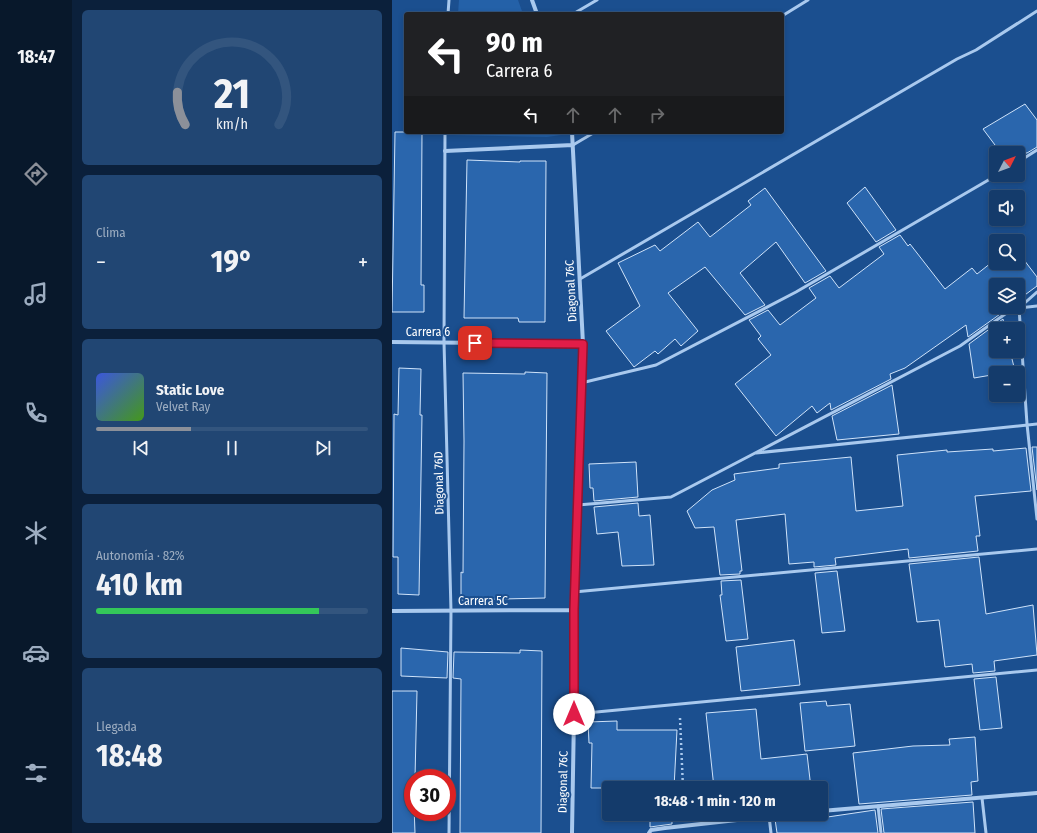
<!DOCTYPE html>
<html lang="es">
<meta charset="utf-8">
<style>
body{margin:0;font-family:"Fira Sans Condensed",sans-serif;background:#214673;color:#f1f3f6;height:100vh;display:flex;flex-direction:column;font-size:15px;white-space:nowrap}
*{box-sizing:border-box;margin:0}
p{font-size:13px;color:#9dadc1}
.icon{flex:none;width:22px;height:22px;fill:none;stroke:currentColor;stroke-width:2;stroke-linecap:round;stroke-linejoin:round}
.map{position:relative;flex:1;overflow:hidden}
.side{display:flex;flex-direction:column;gap:10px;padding:10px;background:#0b203b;width:320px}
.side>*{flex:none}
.guide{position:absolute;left:12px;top:12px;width:380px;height:122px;border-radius:4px;box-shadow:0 2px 6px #0003,0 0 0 1px #33557e;background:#202124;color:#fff;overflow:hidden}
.needle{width:26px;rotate:48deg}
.fabs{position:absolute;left:597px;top:146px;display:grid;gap:8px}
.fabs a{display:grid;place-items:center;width:36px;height:36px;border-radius:4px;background:#143b6b;box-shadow:0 2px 6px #0003,0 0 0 1px #33557e;font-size:20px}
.speed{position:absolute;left:12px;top:769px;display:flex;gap:8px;font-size:20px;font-weight:700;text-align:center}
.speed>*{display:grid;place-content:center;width:52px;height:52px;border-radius:50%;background:#143b6b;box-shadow:0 2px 6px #0003,0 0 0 1px #33557e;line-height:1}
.speed .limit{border:6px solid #d22;background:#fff;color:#111}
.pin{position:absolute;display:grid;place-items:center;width:34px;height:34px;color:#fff;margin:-17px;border-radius:8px;box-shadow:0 2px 6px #0006}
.me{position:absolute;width:44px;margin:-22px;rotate:0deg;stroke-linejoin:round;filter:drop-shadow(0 0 3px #0008)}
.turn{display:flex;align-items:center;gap:14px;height:84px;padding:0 16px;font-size:18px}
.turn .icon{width:52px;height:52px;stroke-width:2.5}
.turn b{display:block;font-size:28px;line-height:34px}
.lanes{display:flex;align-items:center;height:38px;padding:0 16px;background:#0003;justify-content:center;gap:20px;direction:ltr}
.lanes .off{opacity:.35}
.big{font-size:30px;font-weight:700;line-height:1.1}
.side .card{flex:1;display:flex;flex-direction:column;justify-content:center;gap:6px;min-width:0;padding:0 14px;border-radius:6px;background:#214673}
.side .dial{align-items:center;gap:0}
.dial svg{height:104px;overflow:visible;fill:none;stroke:#33557e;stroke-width:7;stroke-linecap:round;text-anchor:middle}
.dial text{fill:#f1f3f6;stroke:none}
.song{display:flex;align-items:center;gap:12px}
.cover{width:48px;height:48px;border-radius:6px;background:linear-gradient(135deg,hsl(230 70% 55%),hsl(100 70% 35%))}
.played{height:4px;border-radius:2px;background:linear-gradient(90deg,#8c9099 35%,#33557e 35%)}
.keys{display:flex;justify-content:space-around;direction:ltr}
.heat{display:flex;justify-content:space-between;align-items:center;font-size:22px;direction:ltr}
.charge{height:6px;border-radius:3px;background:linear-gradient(90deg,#34c759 82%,#33557e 0)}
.trip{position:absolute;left:210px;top:781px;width:226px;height:40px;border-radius:4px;background:#143b6b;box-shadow:0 2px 6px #0003,0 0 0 1px #33557e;font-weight:700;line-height:40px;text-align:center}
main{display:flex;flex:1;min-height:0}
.tab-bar{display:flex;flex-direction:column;width:72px;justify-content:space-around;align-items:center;background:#08182b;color:#9dadc1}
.tab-bar .icon{width:28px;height:28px}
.tab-bar .on{color:#8c9099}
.tab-bar b{font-size:18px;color:#f1f3f6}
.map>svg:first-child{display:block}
.green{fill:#2461a8}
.building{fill:#2a66ad;stroke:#cfe3fa}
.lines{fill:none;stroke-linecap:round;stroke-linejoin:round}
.path{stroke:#a9c9ee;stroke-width:2.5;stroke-dasharray:2 3;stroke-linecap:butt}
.lane{stroke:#a9c9ee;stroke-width:3}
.street{stroke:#a9c9ee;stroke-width:4}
.route-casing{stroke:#92132f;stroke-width:10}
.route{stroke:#e11d48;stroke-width:7}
.labels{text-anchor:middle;stroke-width:4;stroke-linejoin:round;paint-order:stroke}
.street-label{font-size:12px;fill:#fff;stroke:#1b4f8f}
</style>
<main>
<nav class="tab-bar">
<b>18:47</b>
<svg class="icon on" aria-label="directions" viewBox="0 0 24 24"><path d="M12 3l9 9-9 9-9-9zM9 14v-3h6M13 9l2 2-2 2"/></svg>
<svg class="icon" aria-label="music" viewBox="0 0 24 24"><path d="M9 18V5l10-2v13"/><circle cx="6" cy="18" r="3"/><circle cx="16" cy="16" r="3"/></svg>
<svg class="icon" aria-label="phone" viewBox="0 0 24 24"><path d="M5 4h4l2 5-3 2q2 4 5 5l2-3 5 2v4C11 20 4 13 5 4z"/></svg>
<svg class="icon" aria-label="climate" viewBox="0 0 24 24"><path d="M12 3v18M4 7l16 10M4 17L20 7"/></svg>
<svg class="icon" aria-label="car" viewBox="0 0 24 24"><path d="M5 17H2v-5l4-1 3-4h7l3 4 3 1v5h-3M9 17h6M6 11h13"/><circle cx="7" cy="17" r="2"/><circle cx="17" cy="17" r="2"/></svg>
<svg class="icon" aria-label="filters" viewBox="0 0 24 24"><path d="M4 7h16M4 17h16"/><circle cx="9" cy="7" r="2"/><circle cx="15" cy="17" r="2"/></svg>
</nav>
<section class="side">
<div class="card dial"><svg viewBox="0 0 100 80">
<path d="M14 69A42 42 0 1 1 86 69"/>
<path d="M14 69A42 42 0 0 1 8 44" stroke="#8c9099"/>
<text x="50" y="56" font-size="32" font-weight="700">21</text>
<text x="50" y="72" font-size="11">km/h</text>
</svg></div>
<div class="card"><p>Clima</p>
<div class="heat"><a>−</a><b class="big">19°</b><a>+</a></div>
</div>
<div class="card">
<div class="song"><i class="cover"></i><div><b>Static Love</b><p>Velvet Ray</p></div></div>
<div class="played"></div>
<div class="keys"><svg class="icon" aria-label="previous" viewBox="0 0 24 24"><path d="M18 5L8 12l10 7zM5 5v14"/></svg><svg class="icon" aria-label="pause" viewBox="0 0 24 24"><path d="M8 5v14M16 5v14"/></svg><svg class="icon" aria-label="next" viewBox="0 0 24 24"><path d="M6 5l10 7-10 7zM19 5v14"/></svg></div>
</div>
<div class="card"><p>Autonomía · 82%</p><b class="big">410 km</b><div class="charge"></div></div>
<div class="card"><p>Llegada</p><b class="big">18:48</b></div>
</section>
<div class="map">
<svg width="645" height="833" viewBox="0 0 645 833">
<rect width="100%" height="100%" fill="#1b4f8f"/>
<path class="green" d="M67 0H126L131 14H66Z
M60 132H168L169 135 155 137 60 135Z"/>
<path class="building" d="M633 104 645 120V147L635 153H609L591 129Z
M3 132H30L29 285H32V312H0Z
M75 160 128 162V161H154L153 322H127L126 318H72Z
M473 187 504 230 484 242 455 203Z
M373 188 434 271 413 283 384 242 348 273 373 305 353 315 313 267 276 293 306 331 289 346 283 339 266 354 263 351 242 367 214 331 248 306 226 263 263 245 268 251 306 222 318 237 359 205 356 201Z
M508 235 516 246 518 244 553 289 580 268 585 274 604 259V263H626V252L645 277V286L626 300V285H604V307H618L576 337 574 325 513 368 498 374 499 379 439 410 438 403 425 413 420 406 384 436 343 384 379 355 366 339 369 336 357 320 376 310 388 325 424 298 417 288 438 276 447 288 492 254 487 247Z
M611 319 613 329H604V351H618L623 371 582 378 577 344Z
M7 368 29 369 28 415H30L27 595 6 594V557H1L2 414 6 415Z
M133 372 155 373 153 598 69 600V572L71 573 72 441 71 373 133 374Z
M500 385 507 434 445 440 440 416Z
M640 447H645V490Z
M634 448 639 491 583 496 588 536H584L586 551 517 558 516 549 443 558 444 565 422 567V562L397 564 393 514 344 520 350 571H348V574L328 575 322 527 303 528 295 511 320 490 343 480 342 474 387 468V464L459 457 464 511 511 506 505 455 555 450V452L601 449V451Z
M244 462 246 497 202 501 201 488H198L197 464Z
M246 503 247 516 258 515 262 565 230 566 226 532 205 534 202 507Z
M587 557 594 614 641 605 645 655 602 661 603 671 581 673 580 664 553 667 547 620 525 622 517 564Z
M445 571 453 631 430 633 423 573Z
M349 580 356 639 334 641 328 595H330L329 581Z
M402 640 408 685 349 691 344 647Z
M9 648 56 652 55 678 9 676Z
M128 650 150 651 149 833H68L69 679 61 678 62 652 128 653Z
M604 677 610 728 588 730 582 679Z
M0 691H25L23 778H21L23 833H0Z
M434 701 435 706 458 704 463 746 413 751 408 703Z
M364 709 369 759 415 754 419 788H322L314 713Z
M225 721V730H285L282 788H199L200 743H197L196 722Z
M583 737 586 781 579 782 580 795 467 804 461 753 521 746 558 745 557 739Z
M581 802 583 833H492L489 809Z
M483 810 486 833H385L383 819 401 817 403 814H422V819Z
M258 814H280V824L258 827Z"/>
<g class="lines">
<path class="path" d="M288 718 291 788"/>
<path class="lane" d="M56 14 57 0
M181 14 205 0
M390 16 416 0
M53 132 52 342 59 611 57 833
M181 145 203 132
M626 162 645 150
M188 279 565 59 584 50 645 11
M627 308 635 424 645 519
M627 308 645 292
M189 383 264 365 404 292 605 175
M364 453 645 424
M186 505 279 497 568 346 616 312 627 308 645 306
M182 592 645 549
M194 713 645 670
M590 798 594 833
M486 806 489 833
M377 816 379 833"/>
<path class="street" d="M140 0 145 14
M180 132 191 344 182 610V714L180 833
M53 151 181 145
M0 342 191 344
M0 611 182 610
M429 811 645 793
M257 833 259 830 273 828 400 814"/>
</g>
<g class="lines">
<g class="route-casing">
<path id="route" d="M83 343 191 344 182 610V714"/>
</g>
<use href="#route" class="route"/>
</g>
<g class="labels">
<g class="street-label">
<text transform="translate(179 291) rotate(-93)" y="4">Diagonal 76C</text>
<text x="36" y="336">Carrera 6</text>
<text transform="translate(47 483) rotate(-91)" y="4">Diagonal 76D</text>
<text x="91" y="605">Carrera 5C</text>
<text transform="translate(171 782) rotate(-89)" y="4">Diagonal 76C</text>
</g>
</g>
</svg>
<div class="fabs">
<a><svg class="needle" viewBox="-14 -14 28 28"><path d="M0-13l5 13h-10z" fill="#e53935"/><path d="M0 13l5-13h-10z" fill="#9dadc1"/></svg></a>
<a><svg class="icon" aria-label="sound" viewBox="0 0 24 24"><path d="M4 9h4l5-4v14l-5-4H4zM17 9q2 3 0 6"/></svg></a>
<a><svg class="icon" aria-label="search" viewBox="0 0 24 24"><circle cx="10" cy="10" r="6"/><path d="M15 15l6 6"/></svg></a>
<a><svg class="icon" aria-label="layers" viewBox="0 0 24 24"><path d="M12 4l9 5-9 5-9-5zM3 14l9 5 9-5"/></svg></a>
<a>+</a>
<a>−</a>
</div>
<div class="speed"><div class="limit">30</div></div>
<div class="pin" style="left:83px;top:343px;background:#d93025"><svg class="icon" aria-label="arrive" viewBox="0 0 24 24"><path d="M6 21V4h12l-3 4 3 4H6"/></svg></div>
<svg class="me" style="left:182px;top:714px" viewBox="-20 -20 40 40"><circle r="19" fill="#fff"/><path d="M0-13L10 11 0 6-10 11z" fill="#e11d48"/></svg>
<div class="trip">18:48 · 1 min · 120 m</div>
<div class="guide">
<div class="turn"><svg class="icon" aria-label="left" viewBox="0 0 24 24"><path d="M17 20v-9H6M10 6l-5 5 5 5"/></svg><div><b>90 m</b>Carrera 6</div></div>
<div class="lanes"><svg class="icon" aria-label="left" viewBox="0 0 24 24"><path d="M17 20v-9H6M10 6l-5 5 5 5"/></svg><svg class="icon off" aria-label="ahead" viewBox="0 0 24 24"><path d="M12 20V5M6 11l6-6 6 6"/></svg><svg class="icon off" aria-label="ahead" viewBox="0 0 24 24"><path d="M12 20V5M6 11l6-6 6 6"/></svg><svg class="icon off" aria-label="right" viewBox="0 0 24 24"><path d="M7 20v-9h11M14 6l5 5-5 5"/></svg></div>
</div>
</div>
</main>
